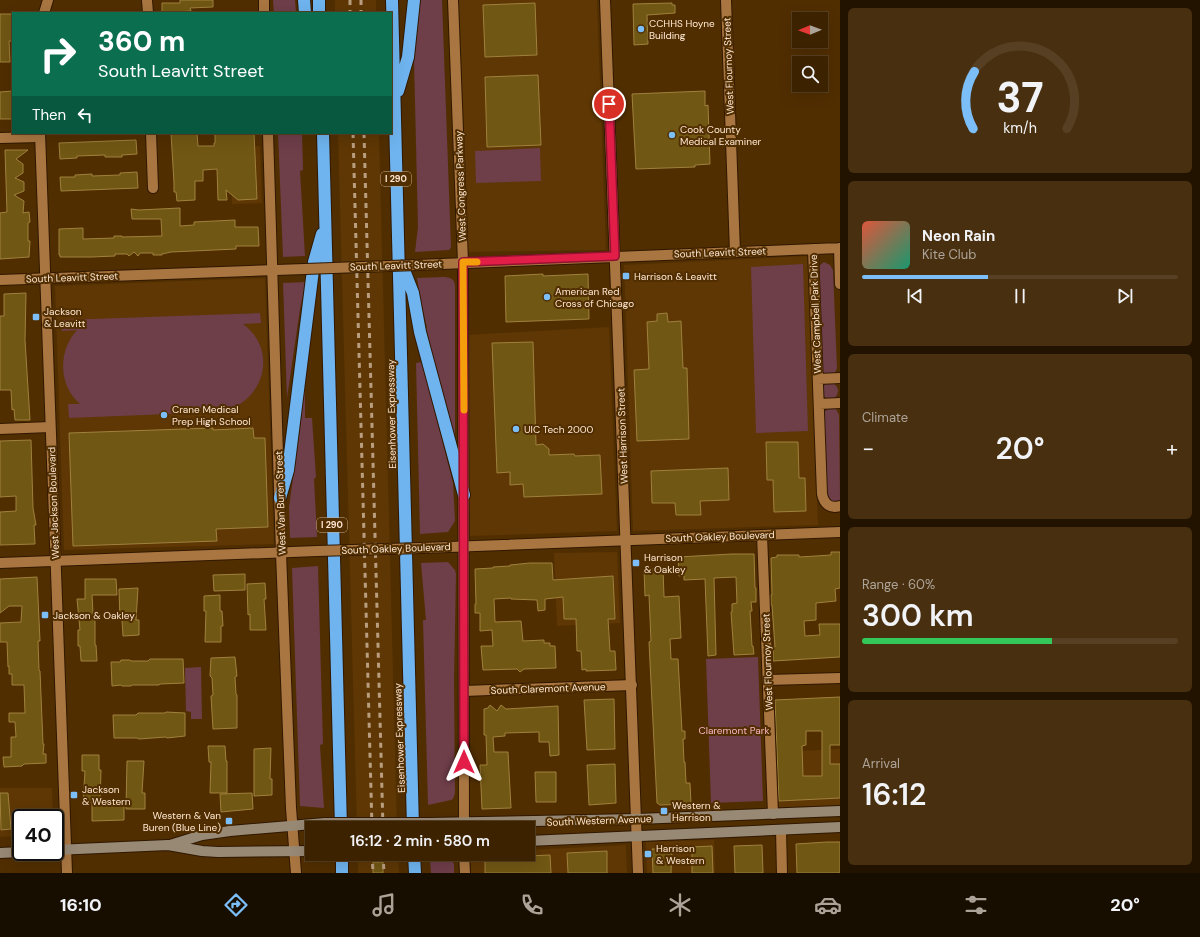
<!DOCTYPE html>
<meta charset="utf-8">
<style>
body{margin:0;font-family:"DM Sans",sans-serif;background:#482f0f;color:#f1f3f6;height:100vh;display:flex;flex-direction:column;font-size:15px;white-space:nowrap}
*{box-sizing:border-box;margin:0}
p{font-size:13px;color:#ada499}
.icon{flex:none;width:22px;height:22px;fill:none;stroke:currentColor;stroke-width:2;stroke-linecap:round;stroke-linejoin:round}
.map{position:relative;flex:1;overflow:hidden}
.panel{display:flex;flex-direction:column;gap:8px;padding:8px;background:#221300;width:360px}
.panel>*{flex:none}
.top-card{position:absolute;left:12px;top:12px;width:380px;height:122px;border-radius:0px;box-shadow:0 4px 16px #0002,0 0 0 1px #563f22;background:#0b6e4f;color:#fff;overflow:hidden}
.needle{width:26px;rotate:269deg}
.tools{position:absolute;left:792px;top:12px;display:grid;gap:8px}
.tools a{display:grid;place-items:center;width:36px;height:36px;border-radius:0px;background:#3d2200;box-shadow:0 4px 16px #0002,0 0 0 1px #563f22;font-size:20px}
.speed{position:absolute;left:12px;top:809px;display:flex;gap:8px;font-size:20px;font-weight:700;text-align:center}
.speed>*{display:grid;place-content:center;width:52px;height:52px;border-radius:50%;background:#3d2200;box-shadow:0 4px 16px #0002,0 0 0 1px #563f22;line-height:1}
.speed .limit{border:2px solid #111;border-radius:6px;background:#fff;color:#111}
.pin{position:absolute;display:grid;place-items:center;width:34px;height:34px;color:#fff;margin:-17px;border:2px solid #fff;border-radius:50%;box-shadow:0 1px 4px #0007}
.me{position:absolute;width:44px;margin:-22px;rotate:0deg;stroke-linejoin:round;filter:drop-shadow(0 0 3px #0008)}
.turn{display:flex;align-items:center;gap:14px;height:84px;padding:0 20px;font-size:18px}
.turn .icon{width:52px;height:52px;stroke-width:2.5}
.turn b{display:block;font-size:28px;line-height:34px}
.then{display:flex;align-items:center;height:38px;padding:0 20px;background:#0003;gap:8px;font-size:15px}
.big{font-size:30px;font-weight:600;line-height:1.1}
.panel .card{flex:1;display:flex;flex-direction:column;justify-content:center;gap:6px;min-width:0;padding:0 14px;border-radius:6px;background:#482f0f}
.panel .dial{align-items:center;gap:0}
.dial svg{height:104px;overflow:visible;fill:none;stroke:#563f22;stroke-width:7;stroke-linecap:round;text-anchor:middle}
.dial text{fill:#f1f3f6;stroke:none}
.song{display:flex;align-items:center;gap:12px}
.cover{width:48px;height:48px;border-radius:6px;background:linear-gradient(135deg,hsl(10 70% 55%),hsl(160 70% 35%))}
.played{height:4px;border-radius:2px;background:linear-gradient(90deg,#7bbef8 40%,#563f22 40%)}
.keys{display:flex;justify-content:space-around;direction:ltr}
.heat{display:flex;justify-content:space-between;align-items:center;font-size:22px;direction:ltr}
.charge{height:6px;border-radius:3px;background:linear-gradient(90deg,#34c759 60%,#563f22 0)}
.trip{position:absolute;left:305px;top:821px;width:230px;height:40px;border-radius:0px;background:#3d2200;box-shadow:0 4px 16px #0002,0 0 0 1px #563f22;font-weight:600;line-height:40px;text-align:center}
.menu{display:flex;height:64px;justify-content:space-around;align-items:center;background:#180e00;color:#ada499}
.menu .icon{width:28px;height:28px}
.menu .current{color:#7bbef8}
.menu b{font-size:18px;color:#f1f3f6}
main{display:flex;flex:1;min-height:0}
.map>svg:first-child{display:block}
.built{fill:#5e3704}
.green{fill:#6e3e49}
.building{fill:#715714;stroke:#9f813d;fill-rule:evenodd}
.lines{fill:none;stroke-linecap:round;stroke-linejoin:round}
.minor-casing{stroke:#301800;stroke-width:12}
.tertiary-casing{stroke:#301800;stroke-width:12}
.secondary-casing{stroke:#301800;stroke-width:12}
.motorway-casing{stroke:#301800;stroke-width:14}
.minor{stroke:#a97641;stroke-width:10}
.tertiary{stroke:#a97641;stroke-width:10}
.secondary{stroke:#988975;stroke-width:10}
.motorway{stroke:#6fb4ef;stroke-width:12}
.rail{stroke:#ba9e80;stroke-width:3;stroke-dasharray:5 5;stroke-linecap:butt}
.minor-bridge-casing{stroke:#301800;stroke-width:12;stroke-linecap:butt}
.secondary-bridge-casing{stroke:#301800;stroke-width:12;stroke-linecap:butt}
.minor-bridge{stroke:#a97641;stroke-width:10}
.secondary-bridge{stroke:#988975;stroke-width:10}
.route-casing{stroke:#92132f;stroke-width:10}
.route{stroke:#e11d48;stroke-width:7}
.slow{stroke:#f59e0b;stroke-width:7}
.poi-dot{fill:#7bbef8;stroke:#512e00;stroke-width:1.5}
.labels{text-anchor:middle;stroke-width:4;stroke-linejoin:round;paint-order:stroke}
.shield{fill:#512e00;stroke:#cbb094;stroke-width:1}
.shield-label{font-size:9px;font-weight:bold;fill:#ffe8d3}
.poi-label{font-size:10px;fill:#ffe8d3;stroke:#512e00;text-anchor:start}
.street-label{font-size:10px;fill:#ffe8d3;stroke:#512e00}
.park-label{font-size:10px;fill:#fdb6c5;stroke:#512e00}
</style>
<main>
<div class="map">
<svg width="840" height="873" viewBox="0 0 840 873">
<rect width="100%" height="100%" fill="#512e00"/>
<path class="built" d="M335 0H376V13H335Z
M458 0H597L606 250 466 252Z
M338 133H379L397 828H357Z
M260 146 262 203 232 204 230 147Z
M808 256 818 525 633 531 624 265Z
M265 278 274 544 64 550 55 286Z
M609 327 617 531 470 536 467 335Z
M617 552 620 623 557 626 554 553Z
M840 749V805L775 808 774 752Z
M0 788H52L53 818H21V836L0 837Z
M714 840 715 873H647L646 842Z
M626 845 627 873H471L470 854H528V850Z
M358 854H398L399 873H358Z"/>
<path class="green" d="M273 0H295L296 13H274Z
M420 0H442L451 247 449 250 415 252 418 227 414 61Z
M278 133H302L303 170 300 171 305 256 283 257Z
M540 148 541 181 476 183 475 151Z
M824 262 830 265 833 270 837 368 835 373 829 374H824L821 369 817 270 819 266Z
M803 264 808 431 756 433 751 267Z
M444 277C451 278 454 278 455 286V439H454L423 329 427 328 421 303 417 278Z
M306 282 300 309 287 398 283 283Z
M260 313 261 323 243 324C280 351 263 405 219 412L69 418 68 404H80C58 385 58 351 77 330L62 331V320Z
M422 362 453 483 455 521 448 532 420 534 416 363Z
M305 379V418H312L316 477 314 479 317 537 290 538 289 507 301 421Z
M822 391a8 8 0 1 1 16 0a8 8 0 1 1-16 0Z
M828 409H836L839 415 840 500 834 502 828 501 825 496 824 412Z
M448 562 455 570 456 574 454 680 455 793 453 799 451 800 428 805 423 620H426L421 563Z
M318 566 323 744 320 745 324 808 300 806 292 568Z
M758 657 763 801 711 803 706 659Z
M201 667 202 719H191V712L186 711 185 668Z
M430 860 453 862 454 864V873H431Z"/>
<path class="building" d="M180 0H213V7L190 8 191 11 162 13V3H180Z
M535 3 537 55 485 57 483 5Z
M672 3V5H675V13L647 15 648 44 634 45 633 4Z
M0 14H13V41H9L10 62H0Z
M538 75 541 145 487 147 485 77Z
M13 91V119H0V92Z
M705 91V106L708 105 710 164 695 165V167L636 169 632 94Z
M171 133H197L198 146H214V143H215V133H254L257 199 238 200 226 190 227 200H218L217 169 203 170V181H195V200L177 201 176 192H174V183Z
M136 140 137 154 122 155V157H105V155L77 156V158L60 159 59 143Z
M5 150H28L16 159 23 164V173L15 178 24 182V191L14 195 24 201 23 213 29 212 30 222 28 223V241H30L29 257 0 259V213L7 212Z
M137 172 138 188 61 191 60 177H75V175L92 174V176L120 175V173Z
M180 208V226L194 225V222L235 220V227H258L259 246H236V249L171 252 162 254V255H153V253H140L138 256 134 252 129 256 127 254H115V256L92 257H60V255H59V229L83 228V239L114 238V236H122V237L162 236 161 219H132L131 209 139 210Z
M543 274V276L588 274 589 319 506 322 505 276Z
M26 293 25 340 30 420H15L14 409 12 410 11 390H0V316H4V294Z
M667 313 668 322 681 321 683 368H687L689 439 637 441 634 370 649 369 647 322 657 321V314Z
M533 342 536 445 543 444 549 449V455L574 454 575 456 600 455 602 494 524 497 523 484 510 485V472L497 473 492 343Z
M213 428V430L253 428 254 438H265L268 527 216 529 217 541 73 546 69 433Z
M31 440 33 508 36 525H34L35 544 0 545V512L16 511V496L0 497V441Z
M766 442H798L799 478H805L806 511 774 512 773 480H767Z
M728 468 729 500 700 501 701 515H676L675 503H652L651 471Z
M831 552H840V588L835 589 836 601 816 603V620L804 621 805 636 820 635 819 624H840V657L773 661V647H775L772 605H771V595H772L771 558 777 557V555H799V557L816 556 831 555Z
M732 554H754L755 588H756V602H751L752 611H750L752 646H753L754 654 734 655 731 612H732V604L737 603 736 577 714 578 716 655 708 656 705 579 684 580V576H679L678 557Z
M530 563H552L553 580 613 576 615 619H608L610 651H615L616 670 586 671V669L582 670 581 651H577L576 619H564L563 597 545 599V610L538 611 537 600 511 599V598L494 599 495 622 521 621 523 641 544 640V643H550V646H555L556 668 524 669 520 672 517 669 483 670 481 646H493L492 630 480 631V613H475V604H476L475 569 493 568V567L510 566V565Z
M663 568 664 597 679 596 681 638 670 639 671 659H678L682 731H685V739H683L684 762H685L686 783H690L691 804 660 805 657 803 649 642 651 641 649 595 645 596 644 569Z
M245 574V590L214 591 213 575Z
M37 577 40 641H38L39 670 40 671 43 744H44L43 754H46V763L24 764 22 766 4 767 3 757H11V737H16L15 722H9V713H25L24 685H12V674H9V666L8 667 7 642H0V623L21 622 22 606H9L0 613V579Z
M85 579H116L117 595H92L93 614H95V645H96L97 661H81L80 646H78V630H80L77 599H85Z
M265 583 266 599H264L266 630H250V614L248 615 247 584Z
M138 588 136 620H139V635L123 636 122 620H120L119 589Z
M220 595V611H222L223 626H221V642H205L206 611H204V596Z
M235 657 237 676 235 677 236 694 237 695V728L213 729 211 696 213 695 212 678 210 676 211 658Z
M150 659H183L184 683 160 684 159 685H132L131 686H122L121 685 112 686 111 662H120L121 660H130L131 661H148Z
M840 697V745H830V764H840V798L779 801 775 700ZM806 731H822V776H803L802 746 806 745Z
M614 699 615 749 587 750 584 700Z
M490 705 497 711 501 705 506 709 558 706 559 755 550 756 549 742H539V732L505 733V736L493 737 494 752H508L511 808 482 809 480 765H487L486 735H484V709L488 708Z
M166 712 185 713V736L167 738 166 737 139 739 137 738H114L113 715H136L138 713H165Z
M208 746H225L226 761H227V793H210L211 762H209Z
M271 748 270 779H272V795L254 796V749Z
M82 755H99V770H101L100 804H124V820L92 821V802H83L85 771H82Z
M127 761H144L142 793H145V809H126Z
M615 764 616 803 589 805 587 765Z
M535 772H556V802H536Z
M0 793H8L11 829 1 830Z
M252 793 253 809 221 812 220 794Z
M827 842H840V873H797L796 844Z
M762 845 763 873H735L734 846Z
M712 846 713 873H692V847Z
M652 849H672L671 873H653Z
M607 851V873H568L567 853Z
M550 855 551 873H485V858Z
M373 862H383V873H373Z"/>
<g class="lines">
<g class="minor-casing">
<path id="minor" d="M147 0 148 13
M726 0 735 252
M151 133 153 188
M0 138 40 137
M839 248 840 284
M813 249 822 494C824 504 830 509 840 506
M417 265 840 248
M0 280 305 269
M818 379 840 378
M819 404 840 403
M0 429 50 427
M762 535 773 814
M422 548 840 532
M0 563 317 551
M768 680 840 678
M464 691 632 685
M781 830 782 873"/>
</g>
<g class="tertiary-casing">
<path id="tertiary" d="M264 0V13
M453 0 463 262 464 828
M605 0 638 873
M44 13 48 0
M40 133 67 873
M268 133 281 553 291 808 296 873
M464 854 465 873"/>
</g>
<g class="secondary-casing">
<path id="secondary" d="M429 823 637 819 840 811
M528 841 840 827
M170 845 202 835 230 831 325 823
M55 850 168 845 202 851 218 852 312 851
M0 853 21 852"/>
</g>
<g class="motorway-casing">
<path id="motorway" d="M304 0 305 13
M319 0V13
M392 0 413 828
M398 91 408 57 414 0
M323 133 341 828
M402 265 413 293 420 332 464 495
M280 498 288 470 314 262 322 234
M342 854V873
M414 854 415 873"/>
</g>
<use href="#minor" class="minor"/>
<use href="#tertiary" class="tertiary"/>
<use href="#secondary" class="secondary"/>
<use href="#motorway" class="motorway"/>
<path class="rail" d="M350 0V13
M361 0V13
M353 133 372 828
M364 133 383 828
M372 854 373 873
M383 854 384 873"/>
<g class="minor-bridge-casing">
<path id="minor-bridge" d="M305 269 417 265
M317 551 422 548"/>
</g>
<g class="secondary-bridge-casing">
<path id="secondary-bridge" d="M325 823H429"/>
</g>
<use href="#minor-bridge" class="minor-bridge"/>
<use href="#secondary-bridge" class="secondary-bridge"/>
</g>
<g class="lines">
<g class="route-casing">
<path id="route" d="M464 762 463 262 615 256 609 104"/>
</g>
<use href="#route" class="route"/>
<path class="slow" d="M464 410 463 262H477"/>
</g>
<g class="poi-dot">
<circle cx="641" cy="29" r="4"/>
<circle cx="672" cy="135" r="4"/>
<rect x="622" y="272" width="8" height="8" rx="2"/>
<circle cx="547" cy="297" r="4"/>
<rect x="32" y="313" width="8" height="8" rx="2"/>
<circle cx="164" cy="415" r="4"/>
<circle cx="516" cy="429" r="4"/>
<rect x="632" y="559" width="8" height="8" rx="2"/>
<rect x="41" y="611" width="8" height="8" rx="2"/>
<rect x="70" y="791" width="8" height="8" rx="2"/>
<rect x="660" y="807" width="8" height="8" rx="2"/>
<rect x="225" y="817" width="8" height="8" rx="2"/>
<rect x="644" y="850" width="8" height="8" rx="2"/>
</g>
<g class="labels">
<g class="shield">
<rect x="381" y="172" width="30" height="14" rx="3"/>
<rect x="317" y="518" width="30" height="14" rx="3"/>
</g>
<g class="shield-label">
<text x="396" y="182">I 290</text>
<text x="332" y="528">I 290</text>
</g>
<g class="poi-label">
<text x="649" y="27">CCHHS Hoyne<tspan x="649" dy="12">Building</tspan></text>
<text x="680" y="133">Cook County<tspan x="680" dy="12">Medical Examiner</tspan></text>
<text x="634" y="280">Harrison &amp; Leavitt</text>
<text x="555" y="295">American Red<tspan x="555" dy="12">Cross of Chicago</tspan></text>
<text x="44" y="315">Jackson<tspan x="44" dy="12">&amp; Leavitt</tspan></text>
<text x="172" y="413">Crane Medical<tspan x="172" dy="12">Prep High School</tspan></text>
<text x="524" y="433">UIC Tech 2000</text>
<text x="644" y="561">Harrison<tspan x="644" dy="12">&amp; Oakley</tspan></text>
<text x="53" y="619">Jackson &amp; Oakley</text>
<text x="82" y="793">Jackson<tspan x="82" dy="12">&amp; Western</tspan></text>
<text x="672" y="809">Western &amp;<tspan x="672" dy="12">Harrison</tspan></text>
<text x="221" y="819" text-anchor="end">Western &amp; Van<tspan x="221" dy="12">Buren (Blue Line)</tspan></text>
<text x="656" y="852">Harrison<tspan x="656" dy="12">&amp; Western</tspan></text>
</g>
<g class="street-label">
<text transform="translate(728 66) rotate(-92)" y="4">West Flournoy Street</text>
<text transform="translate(460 186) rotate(-92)" y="4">West Congress Parkway</text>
<text transform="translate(720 252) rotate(-2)" y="4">South Leavitt Street</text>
<text transform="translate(396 265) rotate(-2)" y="4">South Leavitt Street</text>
<text transform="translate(72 277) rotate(-2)" y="4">South Leavitt Street</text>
<text transform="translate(815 314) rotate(-92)" y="4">West Campbell Park Drive</text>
<text transform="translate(391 414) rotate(-91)" y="4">Eisenhower Expressway</text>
<text transform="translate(622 436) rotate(-92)" y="4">West Harrison Street</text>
<text transform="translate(53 503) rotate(-92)" y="4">West Jackson Boulevard</text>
<text transform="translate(280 503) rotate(-92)" y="4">West Van Buren Street</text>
<text transform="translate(720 536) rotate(-2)" y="4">South Oakley Boulevard</text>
<text transform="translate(396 548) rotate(-2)" y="4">South Oakley Boulevard</text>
<text transform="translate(767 662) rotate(-92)" y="4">West Flournoy Street</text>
<text transform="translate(548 688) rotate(-2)" y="4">South Claremont Avenue</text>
<text transform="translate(399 738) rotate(-92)" y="4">Eisenhower Expressway</text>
<text transform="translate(599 820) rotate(-2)" y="4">South Western Avenue</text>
</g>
<g class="park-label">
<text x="734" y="734">Claremont Park</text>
</g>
</g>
</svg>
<div class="tools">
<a><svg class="needle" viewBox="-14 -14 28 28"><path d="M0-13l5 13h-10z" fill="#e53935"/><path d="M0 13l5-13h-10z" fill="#ada499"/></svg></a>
<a><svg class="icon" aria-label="search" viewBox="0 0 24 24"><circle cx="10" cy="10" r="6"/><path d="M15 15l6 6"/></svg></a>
</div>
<div class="speed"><div class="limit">40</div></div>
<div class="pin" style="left:609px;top:104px;background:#d93025"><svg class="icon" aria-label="arrive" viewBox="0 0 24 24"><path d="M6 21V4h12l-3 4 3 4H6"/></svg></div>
<svg class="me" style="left:464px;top:762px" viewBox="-20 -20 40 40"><path d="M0-17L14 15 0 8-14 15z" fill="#e11d48" stroke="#fff" stroke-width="4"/></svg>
<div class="trip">16:12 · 2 min · 580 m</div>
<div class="top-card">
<div class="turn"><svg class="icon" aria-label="right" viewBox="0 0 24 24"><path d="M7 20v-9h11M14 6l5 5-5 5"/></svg><div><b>360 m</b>South Leavitt Street</div></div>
<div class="then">Then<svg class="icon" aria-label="left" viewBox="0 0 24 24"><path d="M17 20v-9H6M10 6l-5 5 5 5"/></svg></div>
</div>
</div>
<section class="panel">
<div class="card dial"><svg viewBox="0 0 100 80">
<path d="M14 69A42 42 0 1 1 86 69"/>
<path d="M14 69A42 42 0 0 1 15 25" stroke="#7bbef8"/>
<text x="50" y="56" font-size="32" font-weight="700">37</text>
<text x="50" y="72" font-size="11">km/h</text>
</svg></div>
<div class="card">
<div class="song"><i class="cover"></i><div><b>Neon Rain</b><p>Kite Club</p></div></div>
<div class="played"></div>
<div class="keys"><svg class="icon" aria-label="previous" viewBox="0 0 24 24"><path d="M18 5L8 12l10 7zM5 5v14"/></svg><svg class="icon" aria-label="pause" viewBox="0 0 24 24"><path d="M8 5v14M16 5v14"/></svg><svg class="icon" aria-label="next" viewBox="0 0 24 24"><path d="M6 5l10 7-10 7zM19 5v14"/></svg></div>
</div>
<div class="card"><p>Climate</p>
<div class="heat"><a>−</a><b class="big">20°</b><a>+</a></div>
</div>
<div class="card"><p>Range · 60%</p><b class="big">300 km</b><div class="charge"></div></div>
<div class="card"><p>Arrival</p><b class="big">16:12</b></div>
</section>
</main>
<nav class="menu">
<b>16:10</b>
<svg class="icon current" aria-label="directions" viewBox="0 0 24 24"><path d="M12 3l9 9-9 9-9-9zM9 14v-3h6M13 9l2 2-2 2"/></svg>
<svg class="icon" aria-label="music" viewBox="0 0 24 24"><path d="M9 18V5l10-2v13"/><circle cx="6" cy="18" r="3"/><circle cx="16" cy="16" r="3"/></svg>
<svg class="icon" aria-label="phone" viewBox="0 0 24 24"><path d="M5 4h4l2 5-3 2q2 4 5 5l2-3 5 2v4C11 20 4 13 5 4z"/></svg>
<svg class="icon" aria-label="climate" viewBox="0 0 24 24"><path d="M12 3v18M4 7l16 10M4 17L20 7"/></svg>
<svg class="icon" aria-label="car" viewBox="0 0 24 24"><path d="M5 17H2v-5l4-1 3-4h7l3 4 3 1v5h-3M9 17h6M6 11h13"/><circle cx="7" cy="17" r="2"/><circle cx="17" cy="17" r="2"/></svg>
<svg class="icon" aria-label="filters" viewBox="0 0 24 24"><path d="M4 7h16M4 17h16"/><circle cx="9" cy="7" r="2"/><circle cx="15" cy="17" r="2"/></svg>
<b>20°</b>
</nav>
